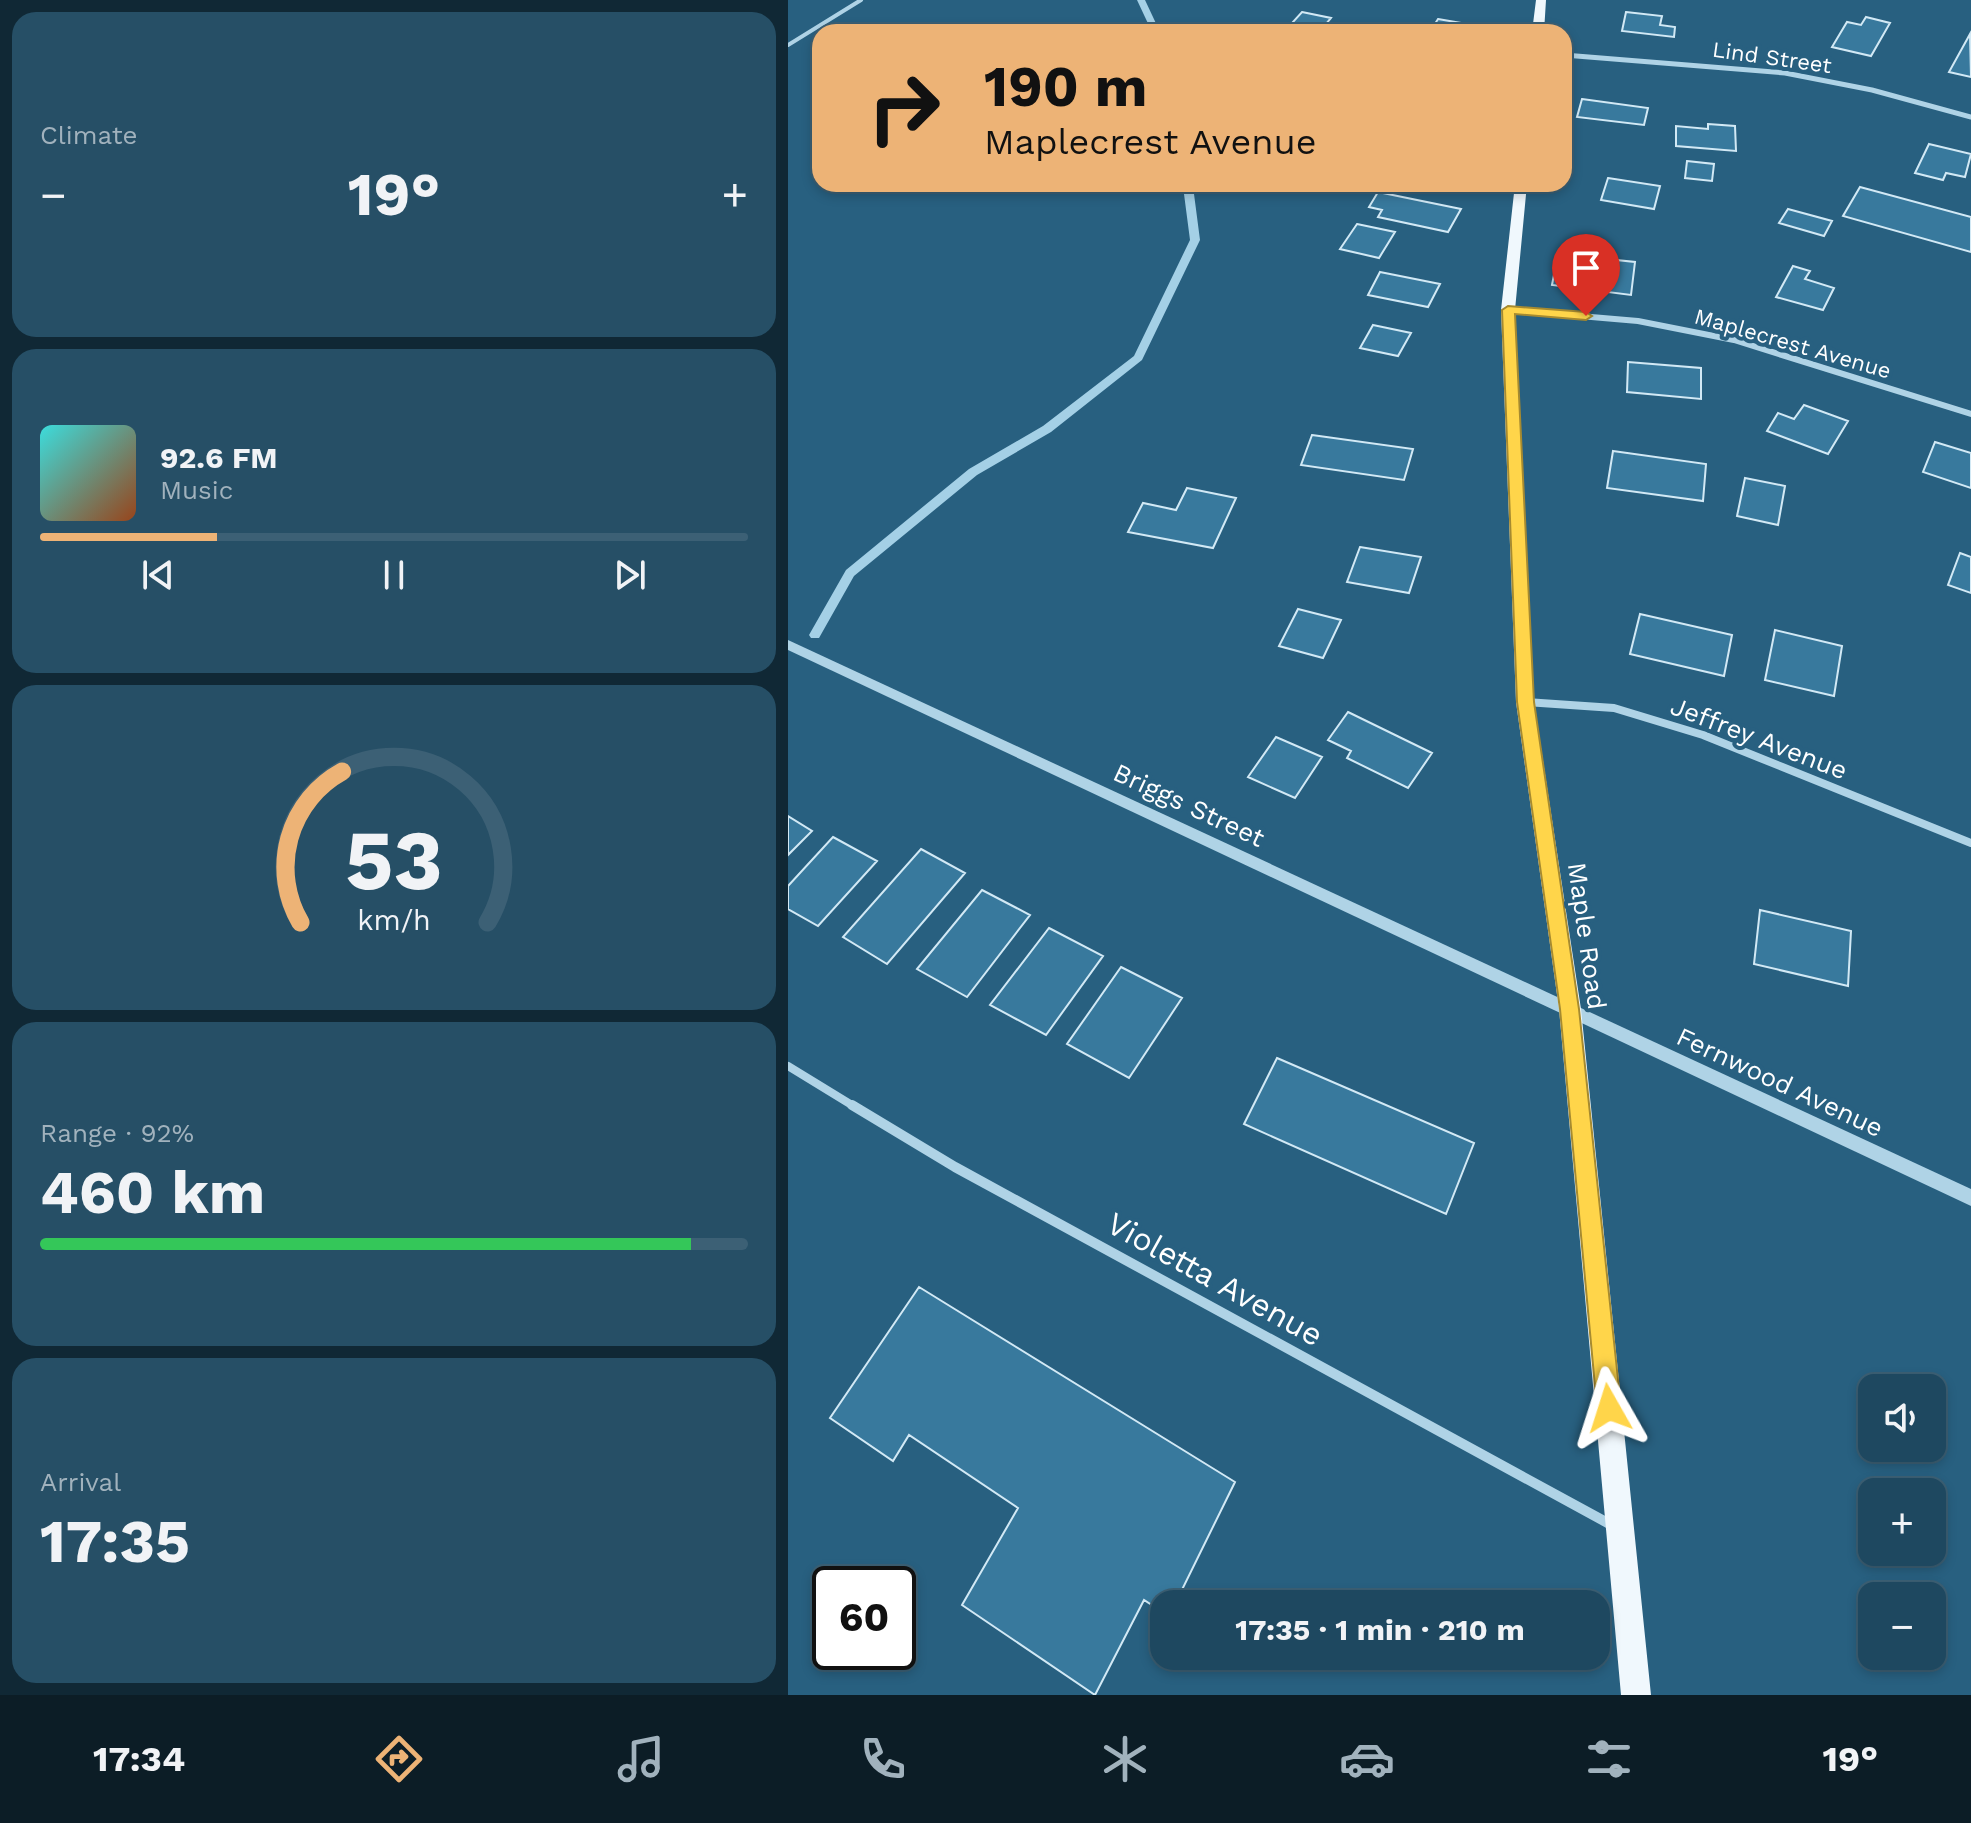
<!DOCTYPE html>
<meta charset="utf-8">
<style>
body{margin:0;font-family:"Work Sans",sans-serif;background:#264f66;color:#f1f3f6;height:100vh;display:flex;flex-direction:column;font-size:30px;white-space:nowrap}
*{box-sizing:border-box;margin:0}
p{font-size:26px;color:#a1b2bd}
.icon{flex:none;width:44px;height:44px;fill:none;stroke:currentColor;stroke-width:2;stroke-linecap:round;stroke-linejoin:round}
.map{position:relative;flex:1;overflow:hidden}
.details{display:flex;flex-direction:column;gap:12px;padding:12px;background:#102835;width:788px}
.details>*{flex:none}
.hud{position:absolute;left:24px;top:24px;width:760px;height:168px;border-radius:24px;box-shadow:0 4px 12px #0003,0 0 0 2px #3c6075;background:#edb376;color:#111;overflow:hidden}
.controls{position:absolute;left:1070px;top:1374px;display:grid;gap:16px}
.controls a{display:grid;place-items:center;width:88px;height:88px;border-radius:16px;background:#1e4860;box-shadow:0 4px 12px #0003,0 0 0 2px #3c6075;font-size:40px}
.speed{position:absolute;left:24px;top:1566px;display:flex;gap:16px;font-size:40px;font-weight:700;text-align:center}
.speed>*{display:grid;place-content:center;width:104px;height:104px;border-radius:50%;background:#1e4860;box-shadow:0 4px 12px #0003,0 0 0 2px #3c6075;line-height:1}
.speed .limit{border:4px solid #111;border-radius:12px;background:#fff;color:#111}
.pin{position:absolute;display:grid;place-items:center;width:68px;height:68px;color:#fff;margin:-82px -34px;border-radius:50% 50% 50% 0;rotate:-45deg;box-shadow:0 0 8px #0007}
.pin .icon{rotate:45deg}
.me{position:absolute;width:88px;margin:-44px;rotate:354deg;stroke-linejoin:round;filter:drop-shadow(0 0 6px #0008)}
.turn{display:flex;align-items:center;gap:28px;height:168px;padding:0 40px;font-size:36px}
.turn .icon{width:104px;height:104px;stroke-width:2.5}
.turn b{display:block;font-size:56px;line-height:68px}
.big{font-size:60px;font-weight:700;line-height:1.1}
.details .tile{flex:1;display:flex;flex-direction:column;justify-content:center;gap:12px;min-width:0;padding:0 28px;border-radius:24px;background:#264f66}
.details .dial{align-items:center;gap:0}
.dial svg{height:208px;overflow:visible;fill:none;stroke:#3c6075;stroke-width:7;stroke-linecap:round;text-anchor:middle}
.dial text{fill:#f1f3f6;stroke:none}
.song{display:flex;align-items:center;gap:24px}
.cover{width:96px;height:96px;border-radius:12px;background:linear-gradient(135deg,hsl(180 70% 55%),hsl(20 70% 35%))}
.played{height:8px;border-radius:4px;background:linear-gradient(90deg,#edb376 25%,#3c6075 25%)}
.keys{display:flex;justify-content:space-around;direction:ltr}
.heat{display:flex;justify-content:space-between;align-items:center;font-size:44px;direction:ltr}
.charge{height:12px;border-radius:6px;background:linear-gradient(90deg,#34c759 92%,#3c6075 0)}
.trip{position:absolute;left:362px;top:1590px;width:460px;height:80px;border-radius:24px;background:#1e4860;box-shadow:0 4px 12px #0003,0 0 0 2px #3c6075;font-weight:700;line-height:80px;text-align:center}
.tab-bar{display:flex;height:128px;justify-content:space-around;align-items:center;background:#0c1d26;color:#a1b2bd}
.tab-bar .icon{width:56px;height:56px}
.tab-bar .on{color:#edb376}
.tab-bar b{font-size:36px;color:#f1f3f6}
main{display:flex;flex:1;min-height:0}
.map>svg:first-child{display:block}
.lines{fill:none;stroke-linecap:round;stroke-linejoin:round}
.stream{fill:#a4d0e6;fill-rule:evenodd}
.building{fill:#38799d;stroke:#d2e9f5;stroke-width:2}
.service{stroke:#afd3e6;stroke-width:4}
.minor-far3{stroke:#afd3e6;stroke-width:5}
.minor-far2{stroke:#afd3e6;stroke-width:6}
.minor-far1{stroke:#afd3e6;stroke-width:8}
.minor{stroke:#afd3e6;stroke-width:10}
.tertiary{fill:#afd3e6;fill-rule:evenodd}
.primary{fill:#f0f8fd;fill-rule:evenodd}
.route{fill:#ffd54a;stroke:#a68a30;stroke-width:2}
.labels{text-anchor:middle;stroke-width:8;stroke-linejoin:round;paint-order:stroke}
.far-street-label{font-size:22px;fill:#fff;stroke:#286080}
.street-label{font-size:26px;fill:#fff;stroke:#286080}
.near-street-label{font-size:32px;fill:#fff;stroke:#286080}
</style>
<main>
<section class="details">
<div class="tile"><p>Climate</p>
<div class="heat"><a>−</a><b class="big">19°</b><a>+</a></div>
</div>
<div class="tile">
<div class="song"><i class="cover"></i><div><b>92.6 FM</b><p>Music</p></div></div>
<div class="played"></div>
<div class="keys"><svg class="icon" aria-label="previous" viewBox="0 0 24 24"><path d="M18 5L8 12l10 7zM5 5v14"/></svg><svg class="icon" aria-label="pause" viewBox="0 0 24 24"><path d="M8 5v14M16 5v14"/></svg><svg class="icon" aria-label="next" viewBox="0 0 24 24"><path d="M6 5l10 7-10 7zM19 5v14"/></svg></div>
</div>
<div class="tile dial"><svg viewBox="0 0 100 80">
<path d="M14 69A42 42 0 1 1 86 69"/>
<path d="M14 69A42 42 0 0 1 30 11" stroke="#edb376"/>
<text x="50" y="56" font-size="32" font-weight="700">53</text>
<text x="50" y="72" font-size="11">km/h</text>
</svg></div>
<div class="tile"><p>Range · 92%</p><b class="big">460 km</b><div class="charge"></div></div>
<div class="tile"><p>Arrival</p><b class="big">17:35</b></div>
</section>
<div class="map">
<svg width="1183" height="1695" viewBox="0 0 1183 1695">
<rect width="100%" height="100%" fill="#286080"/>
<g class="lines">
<path class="stream" d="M349 0H357L372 32H364Z
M402 184H412L406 194 412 240 354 360 263 432 189 475 66 576 31 638H23L21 635 58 570 181 469 255 426 346 356 402 240 396 194Z"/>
</g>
<path class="building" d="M514 12 543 18 534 29 504 23Z
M838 12 874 16 872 25 887 27 886 37 834 31Z
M1078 17 1102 23 1083 56 1044 47 1059 22 1073 25Z
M650 19 679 24 674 32H612L618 23 645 27Z
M1182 34 1183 77 1161 72Z
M794 99 860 108 856 125 789 117Z
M920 124 947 126 948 151 888 146V126L920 129Z
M1141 144 1183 154 1177 177 1158 173 1155 180 1127 173Z
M899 161 926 164 924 181 897 178Z
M820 178 872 186 866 209 813 200Z
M1072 187 1183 217V252L1055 216Z
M590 192 673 209 660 232 590 217 594 210 581 207Z
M1000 209 1044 221 1036 236 991 223Z
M569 224 607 232 591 258 552 249Z
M770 254 847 262 843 295 764 285Z
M1005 266 1022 271 1017 279 1046 288 1035 310 988 297Z
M592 272 652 284 640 307 580 295Z
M585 325 623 333 610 356 572 348Z
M840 362 913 368V399L839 392Z
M1016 405 1060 421 1040 454 979 431 990 413 1006 419Z
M524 435 625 449 616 480 513 465Z
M1147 442 1183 453V488L1135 472Z
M825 451 918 464 915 501 819 488Z
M957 478 997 486 990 525 949 516Z
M399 488 448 498 425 548 340 532 355 503 388 510Z
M572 547 633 557 621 593 559 582Z
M1172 553 1183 557V593L1160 585Z
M510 609 553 620 535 658 491 646Z
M852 614 944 635 936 676 842 654Z
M987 630 1054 646 1046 696 977 680Z
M560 712 644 753 620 788 559 758 563 751 540 740Z
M488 737 534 757 507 798 460 777Z
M0 816 24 831 0 855Z
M45 837 89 861 30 926 0 909V886Z
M133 849 177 873 99 964 55 937Z
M194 890 242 915 179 997 129 969Z
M972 910 1063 931 1060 986 966 964Z
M261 928 315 956 258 1035 202 1005Z
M333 967 394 998 341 1078 279 1044Z
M489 1058 686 1143 658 1214 456 1124Z
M131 1287 447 1482 387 1604H376V1613L356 1600 307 1695 174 1605 230 1508 121 1435 105 1461 42 1418Z"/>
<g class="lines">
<path class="service" d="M0 45 73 0"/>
<path class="minor-far3" d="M776 55 997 73 1084 90 1183 117"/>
<path class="minor-far2" d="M720 310 850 321 946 340 1183 414"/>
<path class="minor-far1" d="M738 702 826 708 915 735 1183 843
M0 1066 67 1107"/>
<path class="minor" d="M64 1105 167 1167 827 1527"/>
<path class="tertiary" d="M0 640 1183 1189V1206L0 650Z"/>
<path class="primary" d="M748 0H758L756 32H744Z
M727 184H739L727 310 746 702 793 1009 863 1695H833L771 1009 728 702 713 310Z"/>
</g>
<path class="route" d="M720 306 798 312 804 316 798 320 727 314 746 702 791 1009 833 1408 829 1417 821 1420 813 1417 809 1408 772 1009 729 702 714 310Z"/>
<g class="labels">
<g class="far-street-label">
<text transform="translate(984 57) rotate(8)" y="8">Lind Street</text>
<text transform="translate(1005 343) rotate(16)" y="8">Maplecrest Avenue</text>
</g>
<g class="street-label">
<text transform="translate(971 738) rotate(21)" y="9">Jeffrey Avenue</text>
<text transform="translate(401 805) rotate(25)" y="9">Briggs Street</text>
<text transform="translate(799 936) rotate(82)" y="9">Maple Road</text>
<text transform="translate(992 1082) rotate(25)" y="9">Fernwood Avenue</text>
</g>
<g class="near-street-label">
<text transform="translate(427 1279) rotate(29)" y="11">Violetta Avenue</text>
</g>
</g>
</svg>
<div class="controls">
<a><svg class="icon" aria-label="sound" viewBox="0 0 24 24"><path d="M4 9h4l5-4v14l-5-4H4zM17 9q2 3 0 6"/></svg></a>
<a>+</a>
<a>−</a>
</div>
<div class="speed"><div class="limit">60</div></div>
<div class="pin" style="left:798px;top:316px;background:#d93025"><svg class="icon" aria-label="arrive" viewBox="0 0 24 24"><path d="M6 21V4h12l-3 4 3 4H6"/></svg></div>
<svg class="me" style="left:821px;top:1408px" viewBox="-20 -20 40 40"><path d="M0-17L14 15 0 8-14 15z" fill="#ffd54a" stroke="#fff" stroke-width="4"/></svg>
<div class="trip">17:35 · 1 min · 210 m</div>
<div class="hud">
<div class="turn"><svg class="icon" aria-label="right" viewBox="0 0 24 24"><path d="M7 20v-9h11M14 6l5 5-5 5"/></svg><div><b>190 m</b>Maplecrest Avenue</div></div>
</div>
</div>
</main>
<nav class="tab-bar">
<b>17:34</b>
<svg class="icon on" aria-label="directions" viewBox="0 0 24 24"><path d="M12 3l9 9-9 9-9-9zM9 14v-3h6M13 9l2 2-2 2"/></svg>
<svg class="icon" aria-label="music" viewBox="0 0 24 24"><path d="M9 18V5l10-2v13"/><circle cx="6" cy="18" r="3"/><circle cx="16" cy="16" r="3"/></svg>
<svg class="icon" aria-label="phone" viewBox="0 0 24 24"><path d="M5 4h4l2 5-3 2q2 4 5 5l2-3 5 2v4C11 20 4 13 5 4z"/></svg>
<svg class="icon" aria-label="climate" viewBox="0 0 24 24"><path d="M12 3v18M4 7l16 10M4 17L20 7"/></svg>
<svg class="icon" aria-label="car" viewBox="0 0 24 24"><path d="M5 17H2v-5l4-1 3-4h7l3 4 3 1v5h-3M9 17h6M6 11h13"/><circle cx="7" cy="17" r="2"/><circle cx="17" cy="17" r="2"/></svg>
<svg class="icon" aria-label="filters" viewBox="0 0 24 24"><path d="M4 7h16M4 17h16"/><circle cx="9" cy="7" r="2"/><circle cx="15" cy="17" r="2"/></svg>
<b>19°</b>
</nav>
